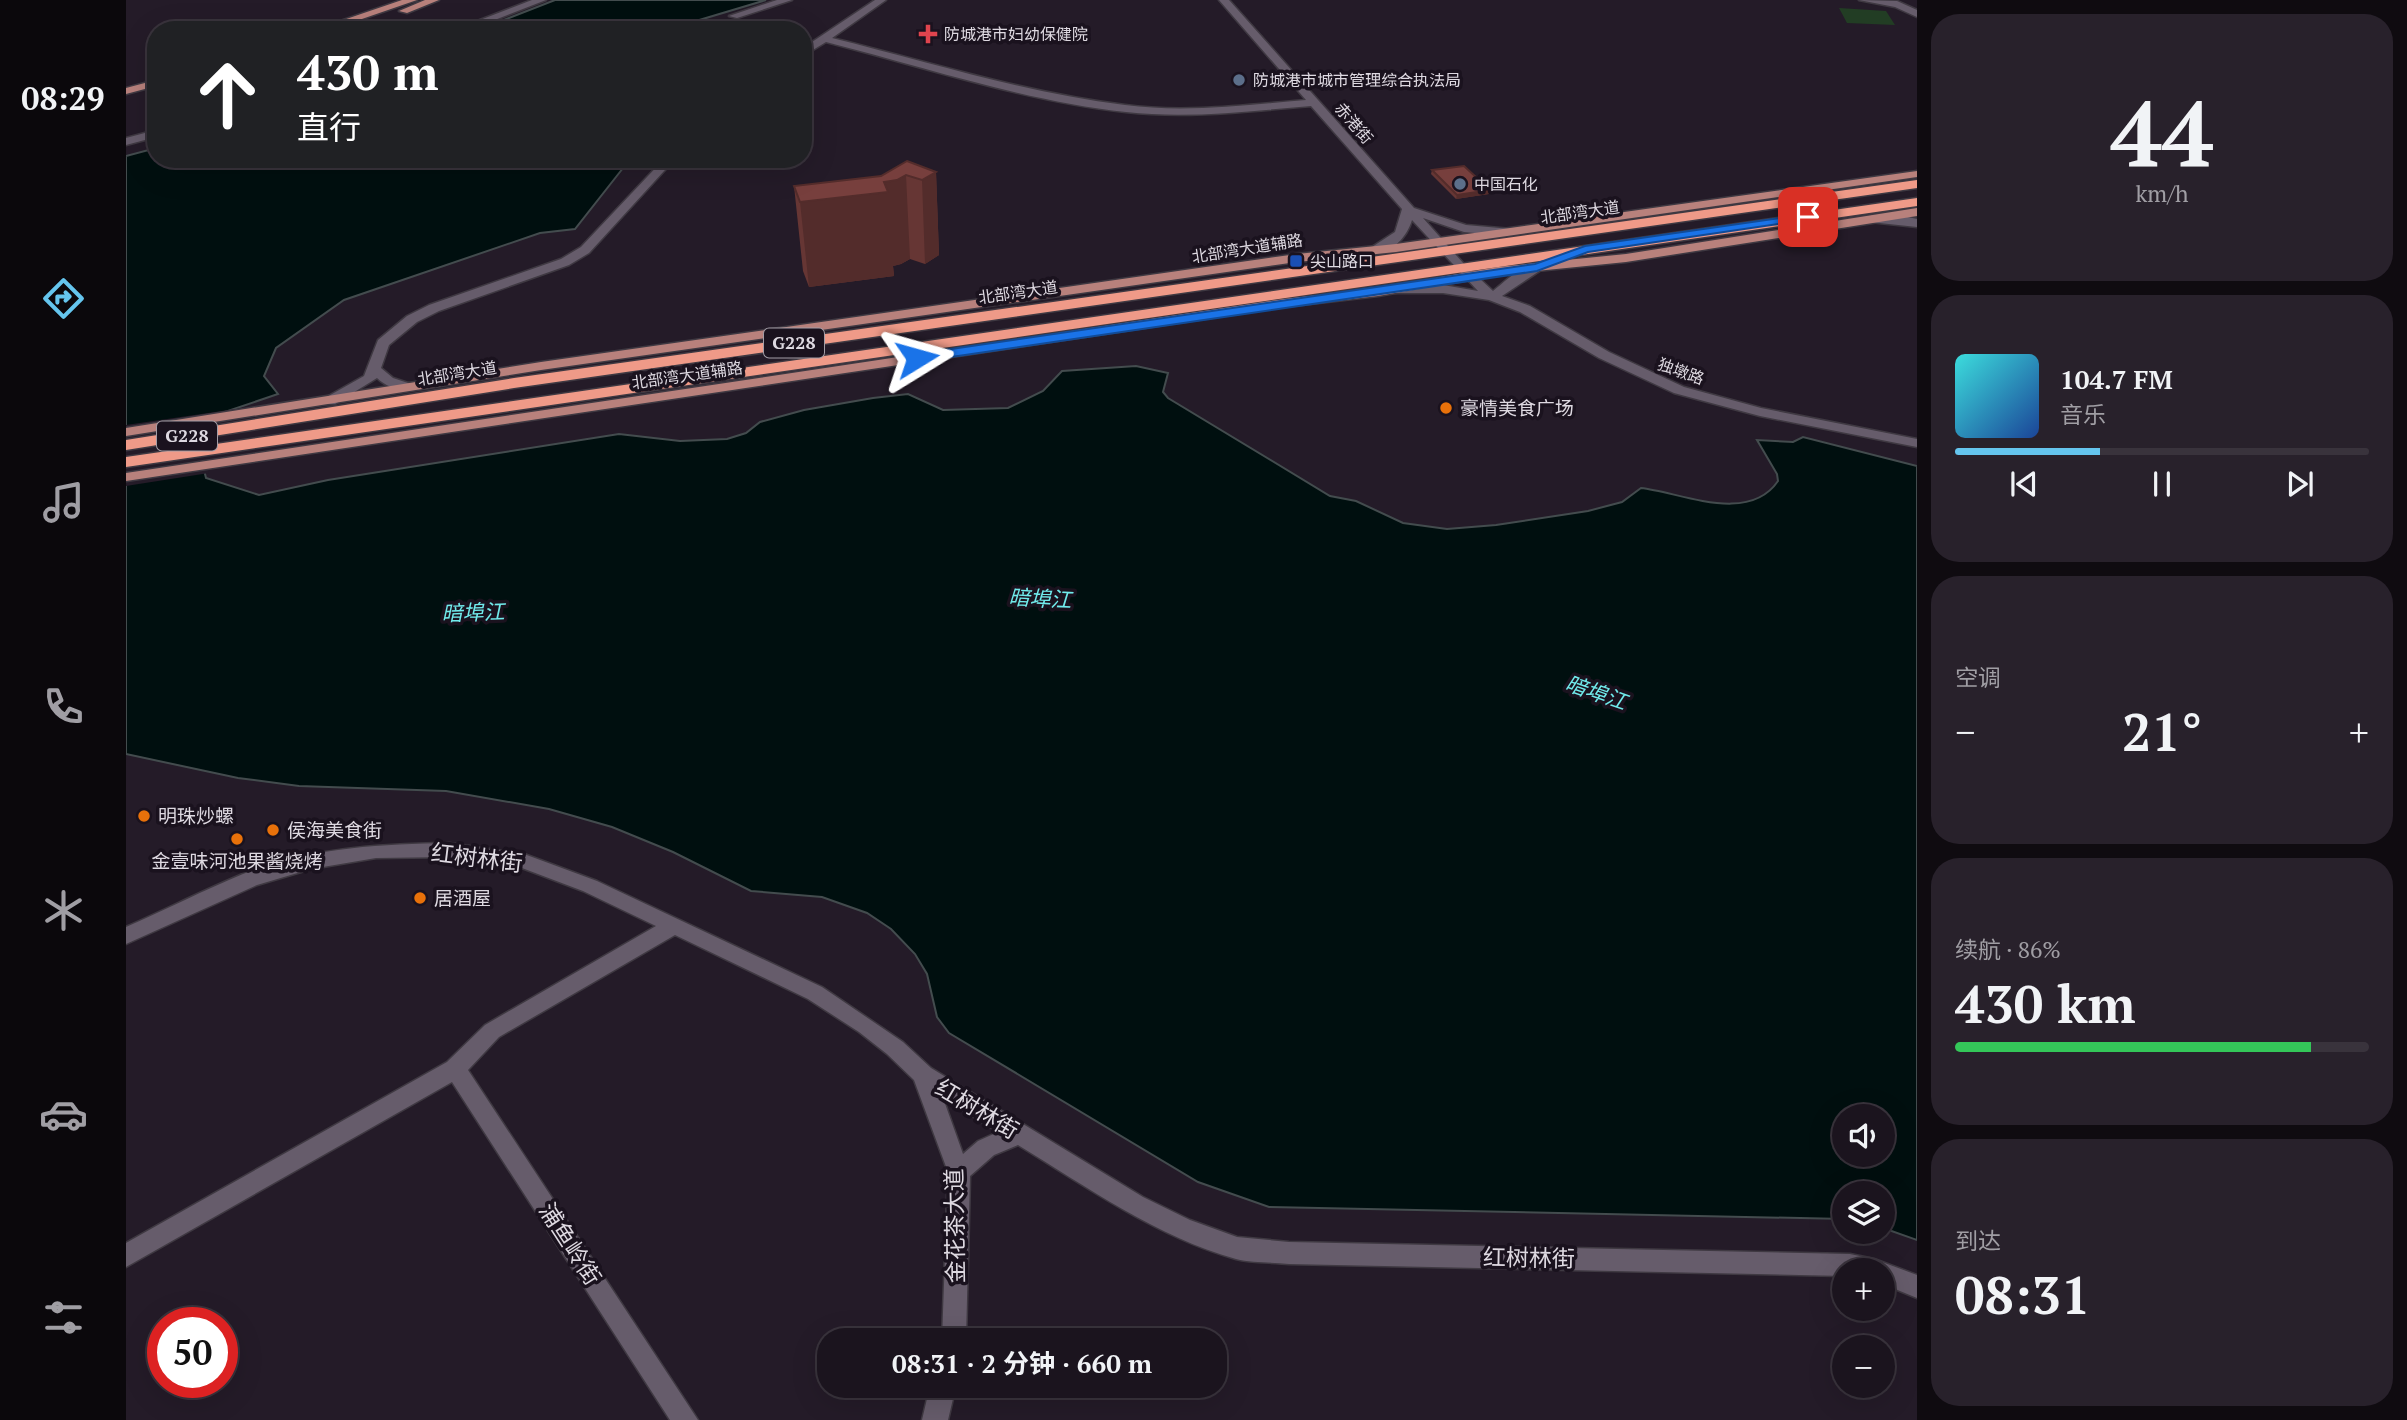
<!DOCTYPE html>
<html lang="zh">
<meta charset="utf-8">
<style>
body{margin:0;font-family:"PT Serif","Noto Sans SC",serif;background:#28212b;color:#f1f3f6;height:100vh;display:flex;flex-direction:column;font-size:26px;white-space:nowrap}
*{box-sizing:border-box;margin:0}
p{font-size:23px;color:#a09ea4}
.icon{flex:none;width:38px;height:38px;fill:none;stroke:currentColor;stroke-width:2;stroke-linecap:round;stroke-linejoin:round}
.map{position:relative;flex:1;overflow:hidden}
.panel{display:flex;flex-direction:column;gap:14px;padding:14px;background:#0f0b10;width:490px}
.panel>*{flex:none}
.hud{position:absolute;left:21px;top:21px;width:665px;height:147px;border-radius:28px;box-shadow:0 7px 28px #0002,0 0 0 2px #39333c;background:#202124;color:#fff;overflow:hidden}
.tools{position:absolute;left:1706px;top:1104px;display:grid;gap:14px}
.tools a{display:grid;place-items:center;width:63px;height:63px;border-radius:50%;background:#1b141e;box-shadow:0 7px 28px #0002,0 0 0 2px #39333c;font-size:35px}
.speed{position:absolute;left:21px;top:1307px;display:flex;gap:14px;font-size:35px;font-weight:700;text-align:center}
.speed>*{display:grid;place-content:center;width:91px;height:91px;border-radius:50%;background:#1b141e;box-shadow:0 7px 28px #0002,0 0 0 2px #39333c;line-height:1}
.speed .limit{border:10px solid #d22;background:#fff;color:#111}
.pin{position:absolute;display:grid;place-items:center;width:60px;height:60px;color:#fff;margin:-30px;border-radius:14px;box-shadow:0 4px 10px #0006}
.me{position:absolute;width:77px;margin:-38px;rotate:82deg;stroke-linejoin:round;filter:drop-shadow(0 0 5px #0008)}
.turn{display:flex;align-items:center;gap:24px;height:147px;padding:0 35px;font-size:32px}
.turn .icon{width:91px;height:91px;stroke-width:2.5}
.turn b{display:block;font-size:49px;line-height:60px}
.big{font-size:52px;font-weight:700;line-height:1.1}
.panel .tile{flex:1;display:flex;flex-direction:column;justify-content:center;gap:10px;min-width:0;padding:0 24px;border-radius:28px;background:#28212b}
.panel .dial{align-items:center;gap:0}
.dial b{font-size:91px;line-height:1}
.song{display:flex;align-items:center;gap:21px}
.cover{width:84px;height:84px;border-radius:10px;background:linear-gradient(135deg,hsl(180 70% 55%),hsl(220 70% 35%))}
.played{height:7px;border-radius:4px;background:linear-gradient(90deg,#65c5ee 35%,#39333c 35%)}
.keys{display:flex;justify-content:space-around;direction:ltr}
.heat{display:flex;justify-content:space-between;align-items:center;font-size:38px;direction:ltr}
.charge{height:10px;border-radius:5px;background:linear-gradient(90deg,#34c759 86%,#39333c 0)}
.trip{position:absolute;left:691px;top:1328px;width:410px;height:70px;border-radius:28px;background:#1b141e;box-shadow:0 7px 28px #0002,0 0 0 2px #39333c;font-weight:700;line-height:70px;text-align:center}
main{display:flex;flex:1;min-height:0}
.dock{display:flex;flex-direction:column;width:126px;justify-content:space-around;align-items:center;background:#0b080c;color:#a09ea4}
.dock .icon{width:49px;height:49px}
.dock .on{color:#65c5ee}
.dock b{font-size:32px;color:#f1f3f6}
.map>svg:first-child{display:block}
.green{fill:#223d24}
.water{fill:#000f0f;stroke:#434c4e;stroke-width:2;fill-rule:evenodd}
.pier{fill:#241b28}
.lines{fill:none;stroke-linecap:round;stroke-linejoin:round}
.minor-casing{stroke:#3f3942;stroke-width:3}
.major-casing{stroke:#3f3942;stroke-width:3}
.highway-casing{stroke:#3f3942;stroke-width:3}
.minor{fill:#665c6b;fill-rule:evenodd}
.major{fill:#b8817c;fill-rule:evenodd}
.highway{fill:#ef9a88;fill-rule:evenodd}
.wall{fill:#663634}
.shaded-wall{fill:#532c2b}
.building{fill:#773f3d;stroke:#532c2b;stroke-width:2}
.route{fill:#1a73e8;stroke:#114b97;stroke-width:2}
.health-dot{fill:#e0444e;stroke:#1a121e;stroke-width:2.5}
.service-dot{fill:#5c6f8a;stroke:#1a121e;stroke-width:2.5}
.transit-dot{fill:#1a4fb4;stroke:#1a121e;stroke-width:2.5}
.food-dot{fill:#e8710a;stroke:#1a121e;stroke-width:2.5}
.labels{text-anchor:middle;stroke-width:7;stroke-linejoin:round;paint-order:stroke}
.far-poi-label{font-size:16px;fill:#ded9e1;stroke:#1a121e;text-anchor:start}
.far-street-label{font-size:16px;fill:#ded9e1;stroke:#1a121e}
.shield{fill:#1a121e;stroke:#a39da6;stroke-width:2}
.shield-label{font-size:18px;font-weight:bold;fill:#ded9e1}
.poi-label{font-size:19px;fill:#ded9e1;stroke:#1a121e;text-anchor:start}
.water-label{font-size:21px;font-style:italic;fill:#71ebec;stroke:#1a121e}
.near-street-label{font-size:23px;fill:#ded9e1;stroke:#1a121e}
</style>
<main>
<nav class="dock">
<b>08:29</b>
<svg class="icon on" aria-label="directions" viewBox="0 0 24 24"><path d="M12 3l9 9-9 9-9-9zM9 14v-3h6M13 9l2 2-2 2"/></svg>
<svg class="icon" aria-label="music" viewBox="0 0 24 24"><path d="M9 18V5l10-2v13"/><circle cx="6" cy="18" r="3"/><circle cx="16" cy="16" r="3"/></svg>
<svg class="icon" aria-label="phone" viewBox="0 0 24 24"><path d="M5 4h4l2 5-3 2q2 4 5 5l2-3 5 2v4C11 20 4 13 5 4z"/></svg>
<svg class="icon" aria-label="climate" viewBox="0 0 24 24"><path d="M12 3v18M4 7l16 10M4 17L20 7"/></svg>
<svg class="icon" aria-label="car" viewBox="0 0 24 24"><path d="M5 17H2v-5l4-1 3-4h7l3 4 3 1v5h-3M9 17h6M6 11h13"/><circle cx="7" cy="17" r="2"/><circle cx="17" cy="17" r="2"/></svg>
<svg class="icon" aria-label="filters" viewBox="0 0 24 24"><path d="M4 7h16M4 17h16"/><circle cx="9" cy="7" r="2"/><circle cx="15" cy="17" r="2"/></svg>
</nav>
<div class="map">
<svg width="1791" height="1420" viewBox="0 0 1791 1420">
<rect width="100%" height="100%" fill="#241b28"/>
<path class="green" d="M1713 8 1760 11 1769 25 1721 23Z"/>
<path class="water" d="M429 0H640L560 24 550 30H352Z
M30 148V159H501V163L449 229 414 233 218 300 150 348 138 376 152 394 99 412 69 433 80 478 133 495 202 480 493 434 554 441 601 439 620 433 634 422 678 410 747 398 782 394 817 410 882 408 917 391 936 371 1010 366 1042 373 1037 392 1042 398 1204 496 1230 501 1277 523 1321 529 1370 525 1462 511 1496 502 1515 488C1554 492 1622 525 1652 481L1651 474 1631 440 1667 442 1677 437 1791 466V1240L1757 1228V1194H1718V1219L1143 1207 1072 1182 823 1033 811 1017 801 974 789 954 765 929 741 913 696 897 625 891 547 852 486 827 423 809 320 791 173 786 112 778 0 754V156ZM1718 1116H1757V1155H1718Z"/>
<path class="pier" d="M123 407 100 415 73 434 83 473 0 486V425Z"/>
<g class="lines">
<g class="minor-casing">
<path id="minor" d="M406 0H420L343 30H328Z
M651 0H666L611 18 603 16Z
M749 0H760L706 38C803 62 900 93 999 105 1059 113 1120 105 1180 100L1093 0H1103L1288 208 1340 225 1385 229 1387 232 1381 236 1338 232 1297 218 1338 264 1367 291C1380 281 1398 262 1415 264V270L1376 296 1404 306 1483 352 1558 387 1635 408 1791 439V447L1634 416 1548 393 1473 358 1394 312 1363 300 1317 293H1268V287L1273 286 1317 285 1352 291 1286 220C1281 237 1265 255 1246 253V247L1269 232 1276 209 1185 106C1124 111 1062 119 1000 112 899 101 798 67 700 42L677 56V48Z
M1733 0 1771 1 1791 10V17L1769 7Z
M30 130V137L0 145V138Z
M538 159H549L463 253 443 265 313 311 291 322 263 345 255 368 267 378 285 384V390C274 392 259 386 251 378L209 404H199V398L238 376 252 340 281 316 303 305 435 259 455 247Z
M1748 215H1773L1791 219V227L1744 222V216Z
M323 843 398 854 471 881 696 987 777 1042 805 1068 1017 1197 1064 1220 1111 1237 1163 1242 1724 1254 1748 1259 1791 1275V1298L1757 1284V1270H1718V1276L1163 1264C1146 1262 1126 1263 1110 1259 1031 1237 961 1187 892 1145L868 1155 844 1176 840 1340H816L822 1172 788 1080 761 1054 733 1032 682 999 549 935 373 1037 342 1070 572 1420H544L326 1082 0 1267V1243L321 1062 359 1025 530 926 457 891 396 868 323 857 250 858 185 869 131 885 0 944V927C39 910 78 890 117 874 183 848 253 844 323 843ZM817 1098 872 1132 852 1141 837 1154Z
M804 1386H830L822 1420H796Z"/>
</g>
<g class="major-casing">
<path id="major" d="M276 0H291L204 30H188Z
M299 0H313L281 13 273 11Z
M30 80V86L0 94V88Z
M1791 171V177L1270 252 1171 262 415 370 0 436V428L415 362 1171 254 1270 244Z
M1791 208V216L1500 262 1372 275 1252 296 1158 307 0 481V473L1158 299 1252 288 1372 267 1500 254Z"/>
</g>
<g class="highway-casing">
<path id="highway" d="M1791 180V188L388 388 0 450V440L388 378Z
M1791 198V206L0 467V457Z"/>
</g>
<use href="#minor" class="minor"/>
<use href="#major" class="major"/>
<use href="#highway" class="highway"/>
</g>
<path class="wall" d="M1306 170 1364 190 1363 194 1330 199 1305 174Z
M810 172 813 255 799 264 784 259 775 264 767 266 768 276 683 287 677 271 668 186Z"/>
<path class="shaded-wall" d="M810 172 813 255 799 264 796 180Z
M780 175 784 259 775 264 767 266 768 276 683 287 674 202Z
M1364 190 1363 194 1330 199 1331 195Z"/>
<path class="building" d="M781 161 810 172 796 180 780 175 771 180 758 182 762 192 674 202 668 186 755 176Z
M1338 166 1364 190 1331 195 1306 170Z"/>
<path class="route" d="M1682 214 1686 215V219L1462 252 1411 271 791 362 785 358 791 354 1409 264 1459 246Z"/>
<path class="health-dot" d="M798.5 23.5h7v7h7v7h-7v7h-7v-7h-7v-7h7z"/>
<g class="service-dot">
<circle cx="1113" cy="80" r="7"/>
<circle cx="1334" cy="184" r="7"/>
</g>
<rect class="transit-dot" x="1163" y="254" width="14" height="14" rx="3.5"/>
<g class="food-dot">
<circle cx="1320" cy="408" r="7"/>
<circle cx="18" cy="816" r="7"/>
<circle cx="147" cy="830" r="7"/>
<circle cx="111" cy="839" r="7"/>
<circle cx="294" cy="898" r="7"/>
</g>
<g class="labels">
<g class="far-poi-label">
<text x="818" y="40">防城港市妇幼保健院</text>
<text x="1127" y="86">防城港市城市管理综合执法局</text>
<text x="1348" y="190">中国石化</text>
<text x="1184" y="267">尖山路口</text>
</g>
<g class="far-street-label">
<text transform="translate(1228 123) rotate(49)" y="6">赤港街</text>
<text transform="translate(1454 212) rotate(-8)" y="6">北部湾大道</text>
<text transform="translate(1121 248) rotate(-9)" y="6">北部湾大道辅路</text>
<text transform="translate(892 292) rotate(-8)" y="6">北部湾大道</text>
<text transform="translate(1555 371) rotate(20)" y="6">独墩路</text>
<text transform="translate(331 373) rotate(-9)" y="6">北部湾大道</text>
<text transform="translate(561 375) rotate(-8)" y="6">北部湾大道辅路</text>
</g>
<g class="shield">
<rect x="638" y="328.5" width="60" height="29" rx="5"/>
<rect x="31" y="421.5" width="60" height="29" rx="5"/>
</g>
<g class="shield-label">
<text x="668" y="349">G228</text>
<text x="61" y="442">G228</text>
</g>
<g class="poi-label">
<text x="1334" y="415">豪情美食广场</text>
<text x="32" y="823">明珠炒螺</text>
<text x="161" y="837">侯海美食街</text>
<text x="111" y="868" text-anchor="middle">金壹味河池果酱烧烤</text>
<text x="308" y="905">居酒屋</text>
</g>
<g class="water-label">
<text transform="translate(914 599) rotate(3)" y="7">暗埠江</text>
<text transform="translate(347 613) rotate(-2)" y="7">暗埠江</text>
<text transform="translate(1470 693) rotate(19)" y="7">暗埠江</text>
</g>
<g class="near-street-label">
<text transform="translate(351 858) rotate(7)" y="8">红树林街</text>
<text transform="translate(851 1109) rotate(31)" y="8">红树林街</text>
<text transform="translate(829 1226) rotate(-91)" y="8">金花茶大道</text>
<text transform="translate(444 1244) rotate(57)" y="8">浦鱼岭街</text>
<text transform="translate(1403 1258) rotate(1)" y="8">红树林街</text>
</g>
</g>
</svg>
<div class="tools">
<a><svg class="icon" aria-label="sound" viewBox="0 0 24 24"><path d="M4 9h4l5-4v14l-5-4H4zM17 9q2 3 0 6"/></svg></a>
<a><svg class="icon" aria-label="layers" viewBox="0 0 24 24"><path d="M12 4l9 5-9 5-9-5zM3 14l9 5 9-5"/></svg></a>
<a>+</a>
<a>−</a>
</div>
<div class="speed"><div class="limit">50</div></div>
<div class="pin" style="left:1682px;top:217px;background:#d93025"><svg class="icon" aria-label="arrive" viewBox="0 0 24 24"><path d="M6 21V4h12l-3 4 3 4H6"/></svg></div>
<svg class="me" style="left:791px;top:358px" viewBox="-20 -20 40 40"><path d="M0-17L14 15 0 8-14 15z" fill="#1a73e8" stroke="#fff" stroke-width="4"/></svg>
<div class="trip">08:31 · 2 分钟 · 660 m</div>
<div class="hud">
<div class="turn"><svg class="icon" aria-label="ahead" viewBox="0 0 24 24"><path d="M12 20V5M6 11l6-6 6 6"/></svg><div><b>430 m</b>直行</div></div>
</div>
</div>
<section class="panel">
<div class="tile dial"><b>44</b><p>km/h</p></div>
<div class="tile">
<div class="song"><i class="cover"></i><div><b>104.7 FM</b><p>音乐</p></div></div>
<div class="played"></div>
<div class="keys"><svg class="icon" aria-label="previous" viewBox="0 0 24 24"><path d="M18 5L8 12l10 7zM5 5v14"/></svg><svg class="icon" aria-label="pause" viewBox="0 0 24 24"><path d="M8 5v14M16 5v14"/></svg><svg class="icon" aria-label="next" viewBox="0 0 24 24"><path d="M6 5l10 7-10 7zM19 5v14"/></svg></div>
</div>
<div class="tile"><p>空调</p>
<div class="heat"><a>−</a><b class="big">21°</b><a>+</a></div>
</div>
<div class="tile"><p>续航 · 86%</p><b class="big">430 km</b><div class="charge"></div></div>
<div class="tile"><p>到达</p><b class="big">08:31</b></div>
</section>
</main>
